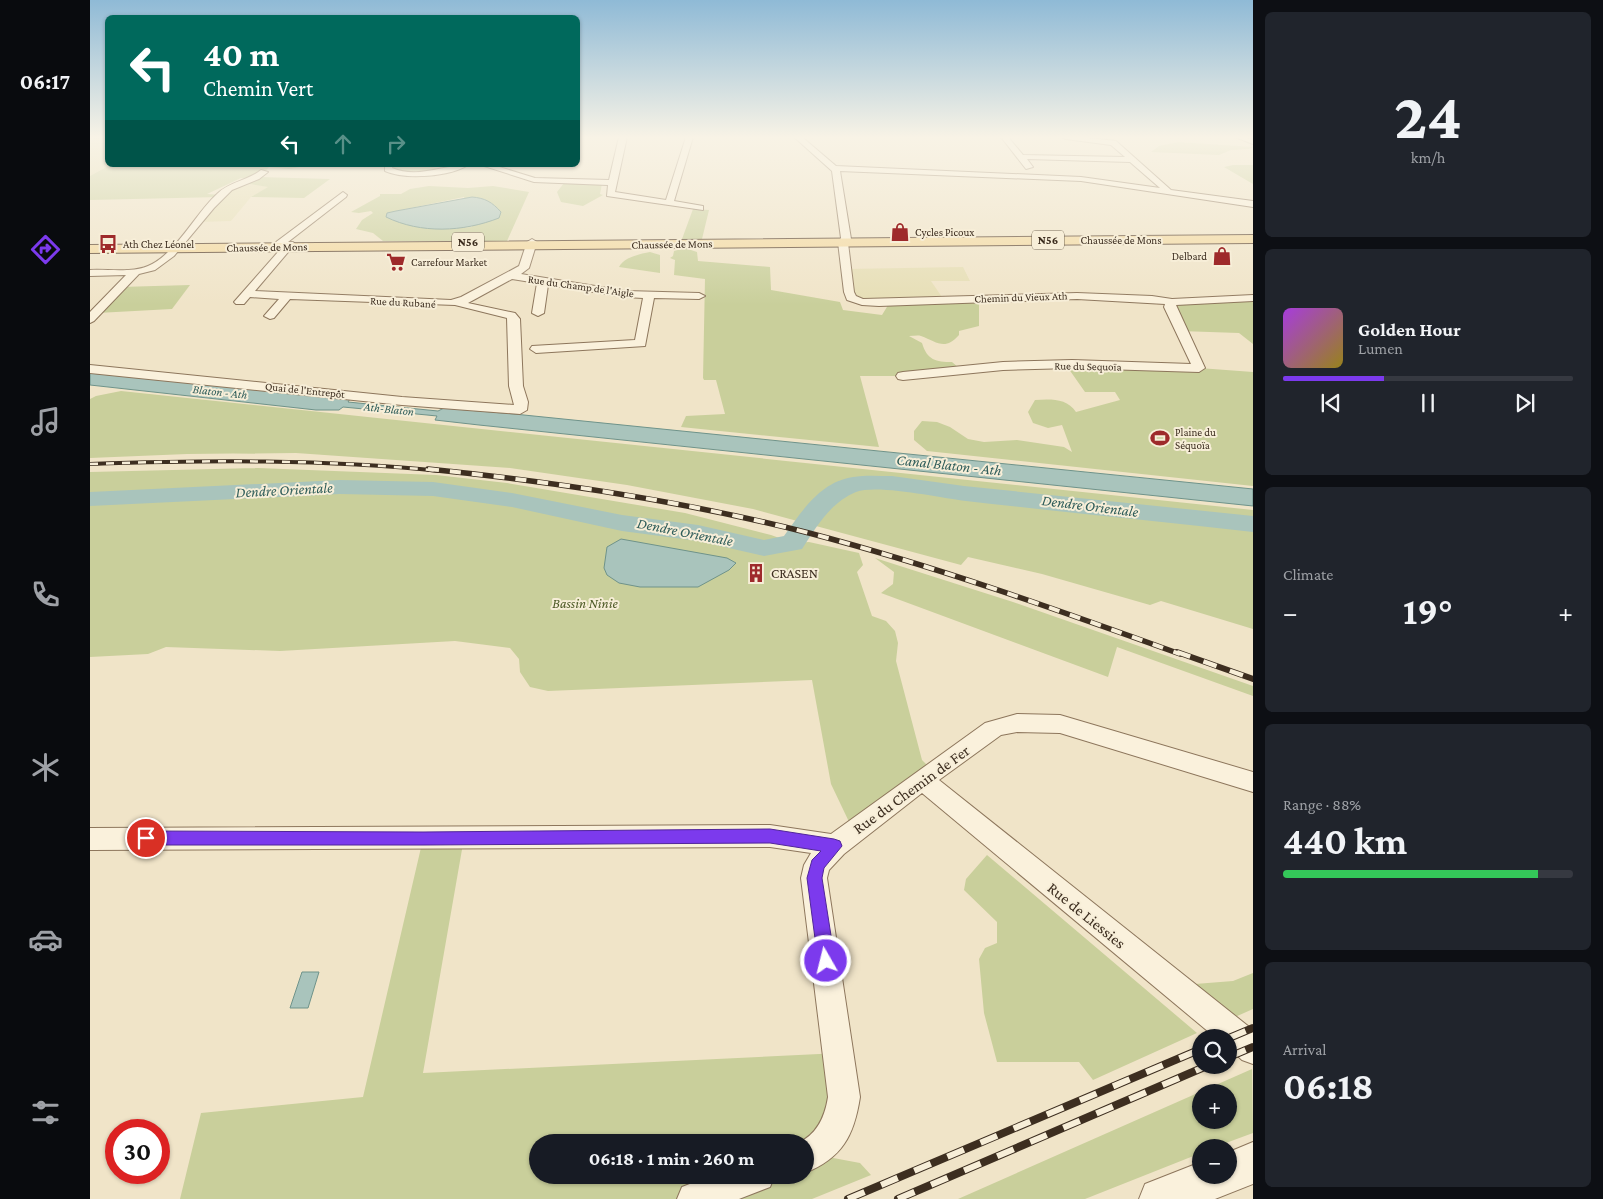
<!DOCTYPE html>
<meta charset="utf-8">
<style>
body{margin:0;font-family:"Crimson Pro",serif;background:#20242c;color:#f1f3f6;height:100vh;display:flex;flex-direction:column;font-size:19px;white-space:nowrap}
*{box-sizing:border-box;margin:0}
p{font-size:16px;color:#9ea1a6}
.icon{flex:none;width:28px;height:28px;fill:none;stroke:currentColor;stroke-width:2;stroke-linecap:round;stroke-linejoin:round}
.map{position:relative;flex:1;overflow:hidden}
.panel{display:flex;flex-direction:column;gap:12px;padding:12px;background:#0d0f14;width:350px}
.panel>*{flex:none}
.hud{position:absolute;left:15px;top:15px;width:475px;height:152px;border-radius:8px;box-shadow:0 1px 4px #0004;background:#00695c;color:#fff;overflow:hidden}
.fabs{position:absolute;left:1102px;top:1029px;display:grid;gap:10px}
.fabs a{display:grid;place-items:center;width:45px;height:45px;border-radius:50%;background:#171b24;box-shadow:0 1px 4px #0004;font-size:25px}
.speed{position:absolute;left:15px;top:1119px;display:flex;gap:10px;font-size:25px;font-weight:700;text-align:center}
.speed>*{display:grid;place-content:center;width:65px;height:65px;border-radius:50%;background:#171b24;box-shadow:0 1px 4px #0004;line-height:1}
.speed .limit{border:8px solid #d22;background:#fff;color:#111}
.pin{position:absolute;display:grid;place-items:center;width:42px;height:42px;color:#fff;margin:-21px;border:2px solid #fff;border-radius:50%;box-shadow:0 1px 5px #0007}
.me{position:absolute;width:55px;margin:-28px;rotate:352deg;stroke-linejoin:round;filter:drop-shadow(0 0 4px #0008)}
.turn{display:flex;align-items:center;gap:18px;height:105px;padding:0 15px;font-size:22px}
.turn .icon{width:65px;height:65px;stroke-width:2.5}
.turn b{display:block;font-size:35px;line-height:42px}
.lanes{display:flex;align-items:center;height:48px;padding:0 15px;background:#0003;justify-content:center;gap:25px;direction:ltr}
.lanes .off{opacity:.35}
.big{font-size:38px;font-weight:700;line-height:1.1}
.panel .card{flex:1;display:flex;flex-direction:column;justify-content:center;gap:8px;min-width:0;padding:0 18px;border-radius:8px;background:#20242c}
.panel .dial{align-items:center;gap:0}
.dial b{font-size:65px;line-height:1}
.song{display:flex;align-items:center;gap:15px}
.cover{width:60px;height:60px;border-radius:8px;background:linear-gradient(135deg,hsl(280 70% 55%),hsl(50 70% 35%))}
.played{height:5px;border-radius:2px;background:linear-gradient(90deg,#7c3aed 35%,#363941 35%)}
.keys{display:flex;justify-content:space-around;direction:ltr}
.heat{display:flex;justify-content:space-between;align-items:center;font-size:28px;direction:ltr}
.charge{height:8px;border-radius:4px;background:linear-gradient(90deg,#34c759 88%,#363941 0)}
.trip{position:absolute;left:439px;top:1134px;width:285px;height:50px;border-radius:25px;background:#171b24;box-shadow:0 1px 4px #0004;font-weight:700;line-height:50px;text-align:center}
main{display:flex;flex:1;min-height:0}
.tabs{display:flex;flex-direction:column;width:90px;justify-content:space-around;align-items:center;background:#090b0e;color:#9ea1a6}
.tabs .icon{width:35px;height:35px}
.tabs .current{color:#7c3aed}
.tabs b{font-size:22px;color:#f1f3f6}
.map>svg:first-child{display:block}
.farmland{fill:#e6deb5}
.green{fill:#c9cf9b;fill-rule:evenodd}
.water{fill:#a9c4bc;stroke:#6f938a}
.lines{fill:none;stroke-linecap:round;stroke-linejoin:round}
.river{fill:#a9c4bc;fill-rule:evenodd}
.minor-casing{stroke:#8d765c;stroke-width:2}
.tertiary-casing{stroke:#8d765c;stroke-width:2}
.primary-casing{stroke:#5b4430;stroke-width:2}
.minor{fill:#faf1dc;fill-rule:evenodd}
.tertiary{fill:#faf1dc;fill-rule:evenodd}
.primary{fill:#f3d9a0;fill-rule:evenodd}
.rail-far3-casing{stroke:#3d2e20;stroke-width:4}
.rail-far2-casing{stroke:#3d2e20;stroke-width:5.5}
.rail-far1-casing{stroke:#3d2e20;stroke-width:6}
.rail-casing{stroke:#3d2e20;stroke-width:8}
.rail-far3{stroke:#f7eed8;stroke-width:2.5;stroke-dasharray:8;stroke-linecap:butt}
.rail-far2{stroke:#f7eed8;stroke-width:4;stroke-dasharray:11;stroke-linecap:butt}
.rail-far1{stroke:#f7eed8;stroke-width:4.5;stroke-dasharray:14;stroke-linecap:butt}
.rail{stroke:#f7eed8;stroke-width:6;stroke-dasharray:18;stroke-linecap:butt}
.route{fill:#7c3aed;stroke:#51269a}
.labels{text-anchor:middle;stroke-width:4;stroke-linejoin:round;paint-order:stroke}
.far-poi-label{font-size:11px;fill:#3d2e20;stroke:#f7eed8;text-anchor:start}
.far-street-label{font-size:11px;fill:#3d2e20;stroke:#f7eed8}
.shield{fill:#f7eed8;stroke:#756857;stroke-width:1}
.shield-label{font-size:12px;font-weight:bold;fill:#3d2e20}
.far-water-label{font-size:12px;font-style:italic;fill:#2f5d5a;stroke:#f7eed8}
.poi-label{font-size:14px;fill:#3d2e20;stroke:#f7eed8;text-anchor:start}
.park-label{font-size:14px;font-style:italic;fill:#4d5a26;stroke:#f7eed8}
.water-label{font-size:15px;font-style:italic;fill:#2f5d5a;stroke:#f7eed8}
.near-street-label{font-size:16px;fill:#3d2e20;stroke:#f7eed8}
</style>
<main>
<nav class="tabs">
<b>06:17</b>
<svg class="icon current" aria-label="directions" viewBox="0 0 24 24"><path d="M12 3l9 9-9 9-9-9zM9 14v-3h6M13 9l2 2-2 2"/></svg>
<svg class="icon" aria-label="music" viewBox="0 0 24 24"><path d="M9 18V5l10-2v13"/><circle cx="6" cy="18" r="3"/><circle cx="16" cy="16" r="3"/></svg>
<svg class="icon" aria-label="phone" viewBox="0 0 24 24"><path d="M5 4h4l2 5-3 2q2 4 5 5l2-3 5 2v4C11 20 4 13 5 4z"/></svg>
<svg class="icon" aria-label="climate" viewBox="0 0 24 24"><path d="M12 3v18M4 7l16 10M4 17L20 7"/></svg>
<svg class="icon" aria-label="car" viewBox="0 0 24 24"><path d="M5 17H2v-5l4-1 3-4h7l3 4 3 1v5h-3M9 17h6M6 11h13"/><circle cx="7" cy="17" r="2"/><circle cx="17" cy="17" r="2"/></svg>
<svg class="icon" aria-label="filters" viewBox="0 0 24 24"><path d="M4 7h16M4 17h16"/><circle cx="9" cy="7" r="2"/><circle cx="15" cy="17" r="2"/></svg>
</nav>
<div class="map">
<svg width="1163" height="1199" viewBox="0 0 1163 1199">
<rect width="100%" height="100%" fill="#f0e4c8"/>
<path class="farmland" d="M0 137H17V161L14 164 19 165 0 176Z
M154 183 179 187 161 197 141 221 108 222 132 195Z
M873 267 880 281H841L854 300 766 301 756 269Z"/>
<path class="green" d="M1088 142 1163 147 1159 149 1141 150 1129 155 1061 152 1069 146Z
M17 161 18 165H220L199 169 179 167 169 177 240 179 214 198 161 197 178 187 154 183 155 179 151 178 117 194 132 195 130 197 0 200V176L18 166 13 164Z
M299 165H336L352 170 316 174 297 166Z
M1143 165H1163V184L1134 167Z
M474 183 512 184 510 194 513 195 493 206 471 202 467 192Z
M339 186 378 188 403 186 439 192 417 241H293L283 233 266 229 272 220 283 213 281 211 269 213 261 212 290 196V194H311L320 189ZM374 197 382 227C352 230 324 229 296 217L297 213Z
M603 209 619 210 612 239H592Z
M595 248 607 252 608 261 680 267 681 290 750 302 753 310 792 315 800 302H887L889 304V326L869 331V335C855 351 847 342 831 336 828 335 823 336 819 336L832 343C837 360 846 362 862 362L869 368 813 376H770L789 447 591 427 596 416 635 414 626 380H614L613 378 615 279 584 275 585 260 580 258 583 256 584 251Z
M560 252 570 255V273L529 267C534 257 550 254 560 252Z
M100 285 82 309 7 313 30 287Z
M1163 298V344L1149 333 1090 331 1080 305Z
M976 365 1109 368 1163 372V486L837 451 824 440V431L832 421 847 422 860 427 878 439 894 442 927 440 974 447 982 452 972 425 958 428 943 423 938 412 945 400C960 399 977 398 986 412L1030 400 1025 392H995Z
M31 391 1163 510V629L1071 601 1060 605 952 574 878 557 871 565 663 509 537 485 420 468 206 453 97 454 0 458V399L6 396Z
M168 468 346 475 417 483 595 513 681 535 703 543 719 542 769 553 773 565 767 572 782 616 796 621 805 631 808 643 806 661 832 760 844 772 761 826 741 784 722 680 458 691 440 687 430 672 429 659 420 648 365 641 190 651 76 647 58 654 0 657V472Z
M785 558 923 602 1163 686V696L1027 647 1018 677 791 593 803 584 804 572Z
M374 838 333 1073 750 1053 754 1084 722 1154 770 1163 781 1175 722 1199H90L111 1113 273 1097 333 839ZM448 1142H715V1175H448Z
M897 855 1107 1033 1003 1080 989 1062H907L894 1013 889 959 895 948 907 943V922L874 890 876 879Z
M1163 973V1009L1145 1017 1105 984 1143 981Z
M1162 1069 1163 1133 1125 1147 1111 1148V1153L995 1199H868ZM1111 1092H1139V1120H1111Z"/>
<path class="water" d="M382 197C395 198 402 202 411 212L409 218C373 232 331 234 296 217L297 213 306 211Z
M0 373 260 399 258 402 348 411 354 408 424 414 1163 489V506L389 425 345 420 347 416 337 415 253 407 249 410H226L0 385Z
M531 539 637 558 646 563 639 570 608 587H550L529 583 517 575 514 568 517 547Z
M212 972H229L218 1008H200Z"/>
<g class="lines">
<path class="river" d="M802 476 874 486 1163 516V532C1067 521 971 512 876 501 850 498 788 484 766 492 740 503 727 526 712 549L674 556 608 541 532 531 422 507 343 496 250 494 0 506V492L250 480 343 482 422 493 532 515 608 525 674 540 694 536C712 511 730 482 763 477 775 475 789 476 802 476Z"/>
<g class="minor-casing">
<path id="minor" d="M529 137H537L525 192 576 200 596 137H603L584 201 613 206V210L517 196 518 185 444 182 391 165H403L445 178 519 180Z
M704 137H712L746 166 991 177 1070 188 1040 162 937 159 943 167 936 169 911 137H918L933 155 1035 157 1021 145 976 139 972 137H990L1026 141 1081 190 1163 201V207L991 181 750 171 761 239 758 243 764 292 766 296 773 299 987 293 1062 296 1082 299 1163 295V301L1086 305 1115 368 1109 372 982 368 913 370 813 380 808 379 806 376 808 373 813 372 913 362 982 360 1101 364 1074 307 1075 304 987 299 789 306 772 305 757 300 754 292 748 242 751 238 742 171Z
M1145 137H1155L1163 140V144Z
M295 165H303L302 168C327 179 353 165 378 165 360 177 315 180 295 171Z
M171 170 178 172 169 179 142 190 124 208 84 256 65 270 49 274 4 321 0 323V312L36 275 0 276V270C18 269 41 273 58 266 86 254 105 214 127 194 140 181 158 181 171 170Z
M253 192 257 195 256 197 198 242H203L205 244 165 291 361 300 371 297 429 266 437 242 442 239 447 242 439 268 431 274 536 291 609 293 615 296 609 299 564 298 555 346 446 353 440 349 442 346 545 340 553 298 536 297 458 285 454 313 448 316 442 313 447 283 422 279 378 303 425 313 430 319 433 386 438 402 437 410 430 414 312 405 0 373V365L312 397 424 405 419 386 417 318 365 305 200 299 184 318 180 319 174 316 189 299 160 297 154 304H146L144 302 195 244 185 250 180 247 182 245Z
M927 714 970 715 1163 772V792L970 733 927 732 911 735 849 780 1163 1030V1064L1152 1060 1139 1048V1038H1126L832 793 754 854 739 870 737 878 770 1097C764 1136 752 1158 715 1173V1142H710C728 1133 735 1116 738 1097L711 878 714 865 721 853 680 847 0 850V828L680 825 741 834 895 723Z
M623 1175H685L680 1187 649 1199H587L592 1187Z"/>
</g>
<g class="tertiary-casing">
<path id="tertiary" d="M1163 1142V1184L1125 1199H1049L1055 1184 1111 1162V1175H1139V1152Z"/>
</g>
<g class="primary-casing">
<path id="primary" d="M1163 235V243L0 253V245Z"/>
</g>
<use href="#minor" class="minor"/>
<use href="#tertiary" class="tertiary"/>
<use href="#primary" class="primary"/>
<g class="rail-far3-casing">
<path id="rail-far3" d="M0 464C117 460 234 459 350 471"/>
</g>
<g class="rail-far2-casing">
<path id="rail-far2" d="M338 469C466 482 593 501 719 533 845 566 968 610 1090 654"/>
</g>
<g class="rail-far1-casing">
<path id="rail-far1" d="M1087 652 1163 679"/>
</g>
<g class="rail-casing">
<path id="rail" d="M1139 1038 1163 1028
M1139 1057 1163 1047
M758 1199 1111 1049
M808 1199 1119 1065"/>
</g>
<use href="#rail-far3" class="rail-far3"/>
<use href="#rail-far2" class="rail-far2"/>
<use href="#rail-far1" class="rail-far1"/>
<use href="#rail" class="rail"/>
</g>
<linearGradient id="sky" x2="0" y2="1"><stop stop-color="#8fbad6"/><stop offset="0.45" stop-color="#f8f3e6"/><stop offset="1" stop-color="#f8f3e6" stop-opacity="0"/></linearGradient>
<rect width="1163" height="305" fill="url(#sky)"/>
<path class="route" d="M680 829 744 839 750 841 752 846 734 868 732 878 745 961 742 967 736 970 731 967 728 961 717 878 722 860 731 851 680 843 333 845H56L51 843 49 838 51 833 56 831 333 832Z"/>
<defs>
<g id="shop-bare" transform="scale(1.5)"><path d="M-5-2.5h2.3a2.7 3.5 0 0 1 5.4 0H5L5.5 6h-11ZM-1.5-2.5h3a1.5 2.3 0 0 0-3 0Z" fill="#9e2a2b" stroke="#f7eed8" stroke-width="2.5" paint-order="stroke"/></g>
<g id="bus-bare" transform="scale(1.5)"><path d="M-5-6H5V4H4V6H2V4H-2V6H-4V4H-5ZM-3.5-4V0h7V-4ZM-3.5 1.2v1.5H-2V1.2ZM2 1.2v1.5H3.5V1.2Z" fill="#9e2a2b" stroke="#f7eed8" stroke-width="2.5" paint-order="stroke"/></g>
<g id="supermarket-bare" transform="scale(1.5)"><path d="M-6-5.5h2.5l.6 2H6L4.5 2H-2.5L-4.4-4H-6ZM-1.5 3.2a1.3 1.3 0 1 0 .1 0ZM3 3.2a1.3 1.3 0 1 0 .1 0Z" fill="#9e2a2b" stroke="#f7eed8" stroke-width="2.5" paint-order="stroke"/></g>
<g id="stadium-bare" transform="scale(1.5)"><path d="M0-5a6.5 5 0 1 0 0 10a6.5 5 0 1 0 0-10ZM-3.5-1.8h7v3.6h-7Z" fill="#9e2a2b" stroke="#f7eed8" stroke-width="2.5" paint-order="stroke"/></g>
<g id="building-bare" transform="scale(1.5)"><path d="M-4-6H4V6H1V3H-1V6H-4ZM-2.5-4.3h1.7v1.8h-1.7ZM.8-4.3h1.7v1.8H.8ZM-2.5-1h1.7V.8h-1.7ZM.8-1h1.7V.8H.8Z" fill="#9e2a2b" stroke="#f7eed8" stroke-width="2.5" paint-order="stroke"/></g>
</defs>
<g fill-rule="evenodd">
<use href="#shop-bare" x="810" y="232"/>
<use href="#bus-bare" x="18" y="244"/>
<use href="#shop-bare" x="1132" y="256"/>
<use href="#supermarket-bare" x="306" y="262"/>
<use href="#stadium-bare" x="1070" y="438"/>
<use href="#building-bare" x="666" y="573"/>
</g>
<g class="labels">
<g class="far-poi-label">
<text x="825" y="236">Cycles Picoux</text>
<text x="33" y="248">Ath Chez Léonel</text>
<text x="1117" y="260" text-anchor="end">Delbard</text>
<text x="321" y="266">Carrefour Market</text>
<text x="1085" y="436">Plaine du<tspan x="1085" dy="13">Séquoïa</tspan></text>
</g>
<g class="far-street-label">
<text x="1031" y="244">Chaussée de Mons</text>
<text transform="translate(582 244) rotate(-1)" y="4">Chaussée de Mons</text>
<text transform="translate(177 247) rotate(-1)" y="4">Chaussée de Mons</text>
<text transform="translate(491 286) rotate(8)" y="4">Rue du Champ de l'Aigle</text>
<text transform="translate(931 297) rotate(-2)" y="4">Chemin du Vieux Ath</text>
<text transform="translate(313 302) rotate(3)" y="4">Rue du Rubané</text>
<text transform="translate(998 366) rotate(1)" y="4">Rue du Sequoïa</text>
<text transform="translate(215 390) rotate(6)" y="4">Quai de l'Entrepôt</text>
</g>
<g class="shield">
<rect x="942" y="230.5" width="32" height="19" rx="4"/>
<rect x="362" y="232.5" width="32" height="19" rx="4"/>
</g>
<g class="shield-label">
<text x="958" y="244">N56</text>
<text x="378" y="246">N56</text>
</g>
<g class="far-water-label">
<text transform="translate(130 392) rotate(6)" y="4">Blaton - Ath</text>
<text transform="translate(299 409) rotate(6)" y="4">Ath-Blaton</text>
</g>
<g class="poi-label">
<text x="681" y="578">CRASEN</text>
</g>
<g class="park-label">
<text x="495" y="608">Bassin Ninie</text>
</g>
<g class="water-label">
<text transform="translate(859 465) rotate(6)" y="5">Canal Blaton - Ath</text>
<text transform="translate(194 490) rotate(-3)" y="5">Dendre Orientale</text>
<text transform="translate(1000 506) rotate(7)" y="5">Dendre Orientale</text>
<text transform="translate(595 532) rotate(11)" y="5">Dendre Orientale</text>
</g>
<g class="near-street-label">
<text transform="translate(821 789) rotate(-36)" y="6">Rue du Chemin de Fer</text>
<text transform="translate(997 915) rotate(39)" y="6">Rue de Liessies</text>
</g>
</g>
</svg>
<div class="fabs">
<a><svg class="icon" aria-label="search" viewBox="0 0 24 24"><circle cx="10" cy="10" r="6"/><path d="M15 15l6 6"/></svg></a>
<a>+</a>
<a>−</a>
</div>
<div class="speed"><div class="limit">30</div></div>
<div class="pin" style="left:56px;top:838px;background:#d93025"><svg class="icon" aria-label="arrive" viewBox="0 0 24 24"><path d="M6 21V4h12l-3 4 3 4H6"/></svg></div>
<svg class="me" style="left:736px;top:961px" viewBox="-20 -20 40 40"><circle r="17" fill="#7c3aed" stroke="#fff" stroke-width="3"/><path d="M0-11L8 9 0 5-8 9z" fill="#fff"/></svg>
<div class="trip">06:18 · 1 min · 260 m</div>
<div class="hud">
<div class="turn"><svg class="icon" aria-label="left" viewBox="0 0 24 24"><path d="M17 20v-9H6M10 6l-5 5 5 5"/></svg><div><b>40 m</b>Chemin Vert</div></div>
<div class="lanes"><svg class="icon" aria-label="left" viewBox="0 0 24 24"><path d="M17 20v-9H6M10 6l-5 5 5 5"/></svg><svg class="icon off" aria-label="ahead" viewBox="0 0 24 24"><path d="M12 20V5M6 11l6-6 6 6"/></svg><svg class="icon off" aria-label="right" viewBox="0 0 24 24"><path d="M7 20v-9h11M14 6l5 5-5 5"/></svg></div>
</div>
</div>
<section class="panel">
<div class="card dial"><b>24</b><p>km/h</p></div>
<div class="card">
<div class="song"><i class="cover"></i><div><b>Golden Hour</b><p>Lumen</p></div></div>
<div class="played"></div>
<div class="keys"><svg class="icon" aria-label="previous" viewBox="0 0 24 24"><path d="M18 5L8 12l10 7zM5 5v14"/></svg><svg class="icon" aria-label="pause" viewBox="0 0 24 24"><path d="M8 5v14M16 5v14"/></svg><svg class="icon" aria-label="next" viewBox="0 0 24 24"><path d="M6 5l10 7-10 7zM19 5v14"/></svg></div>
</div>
<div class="card"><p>Climate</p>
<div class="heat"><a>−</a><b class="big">19°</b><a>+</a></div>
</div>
<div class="card"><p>Range · 88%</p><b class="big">440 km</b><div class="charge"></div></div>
<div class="card"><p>Arrival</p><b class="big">06:18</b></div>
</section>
</main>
